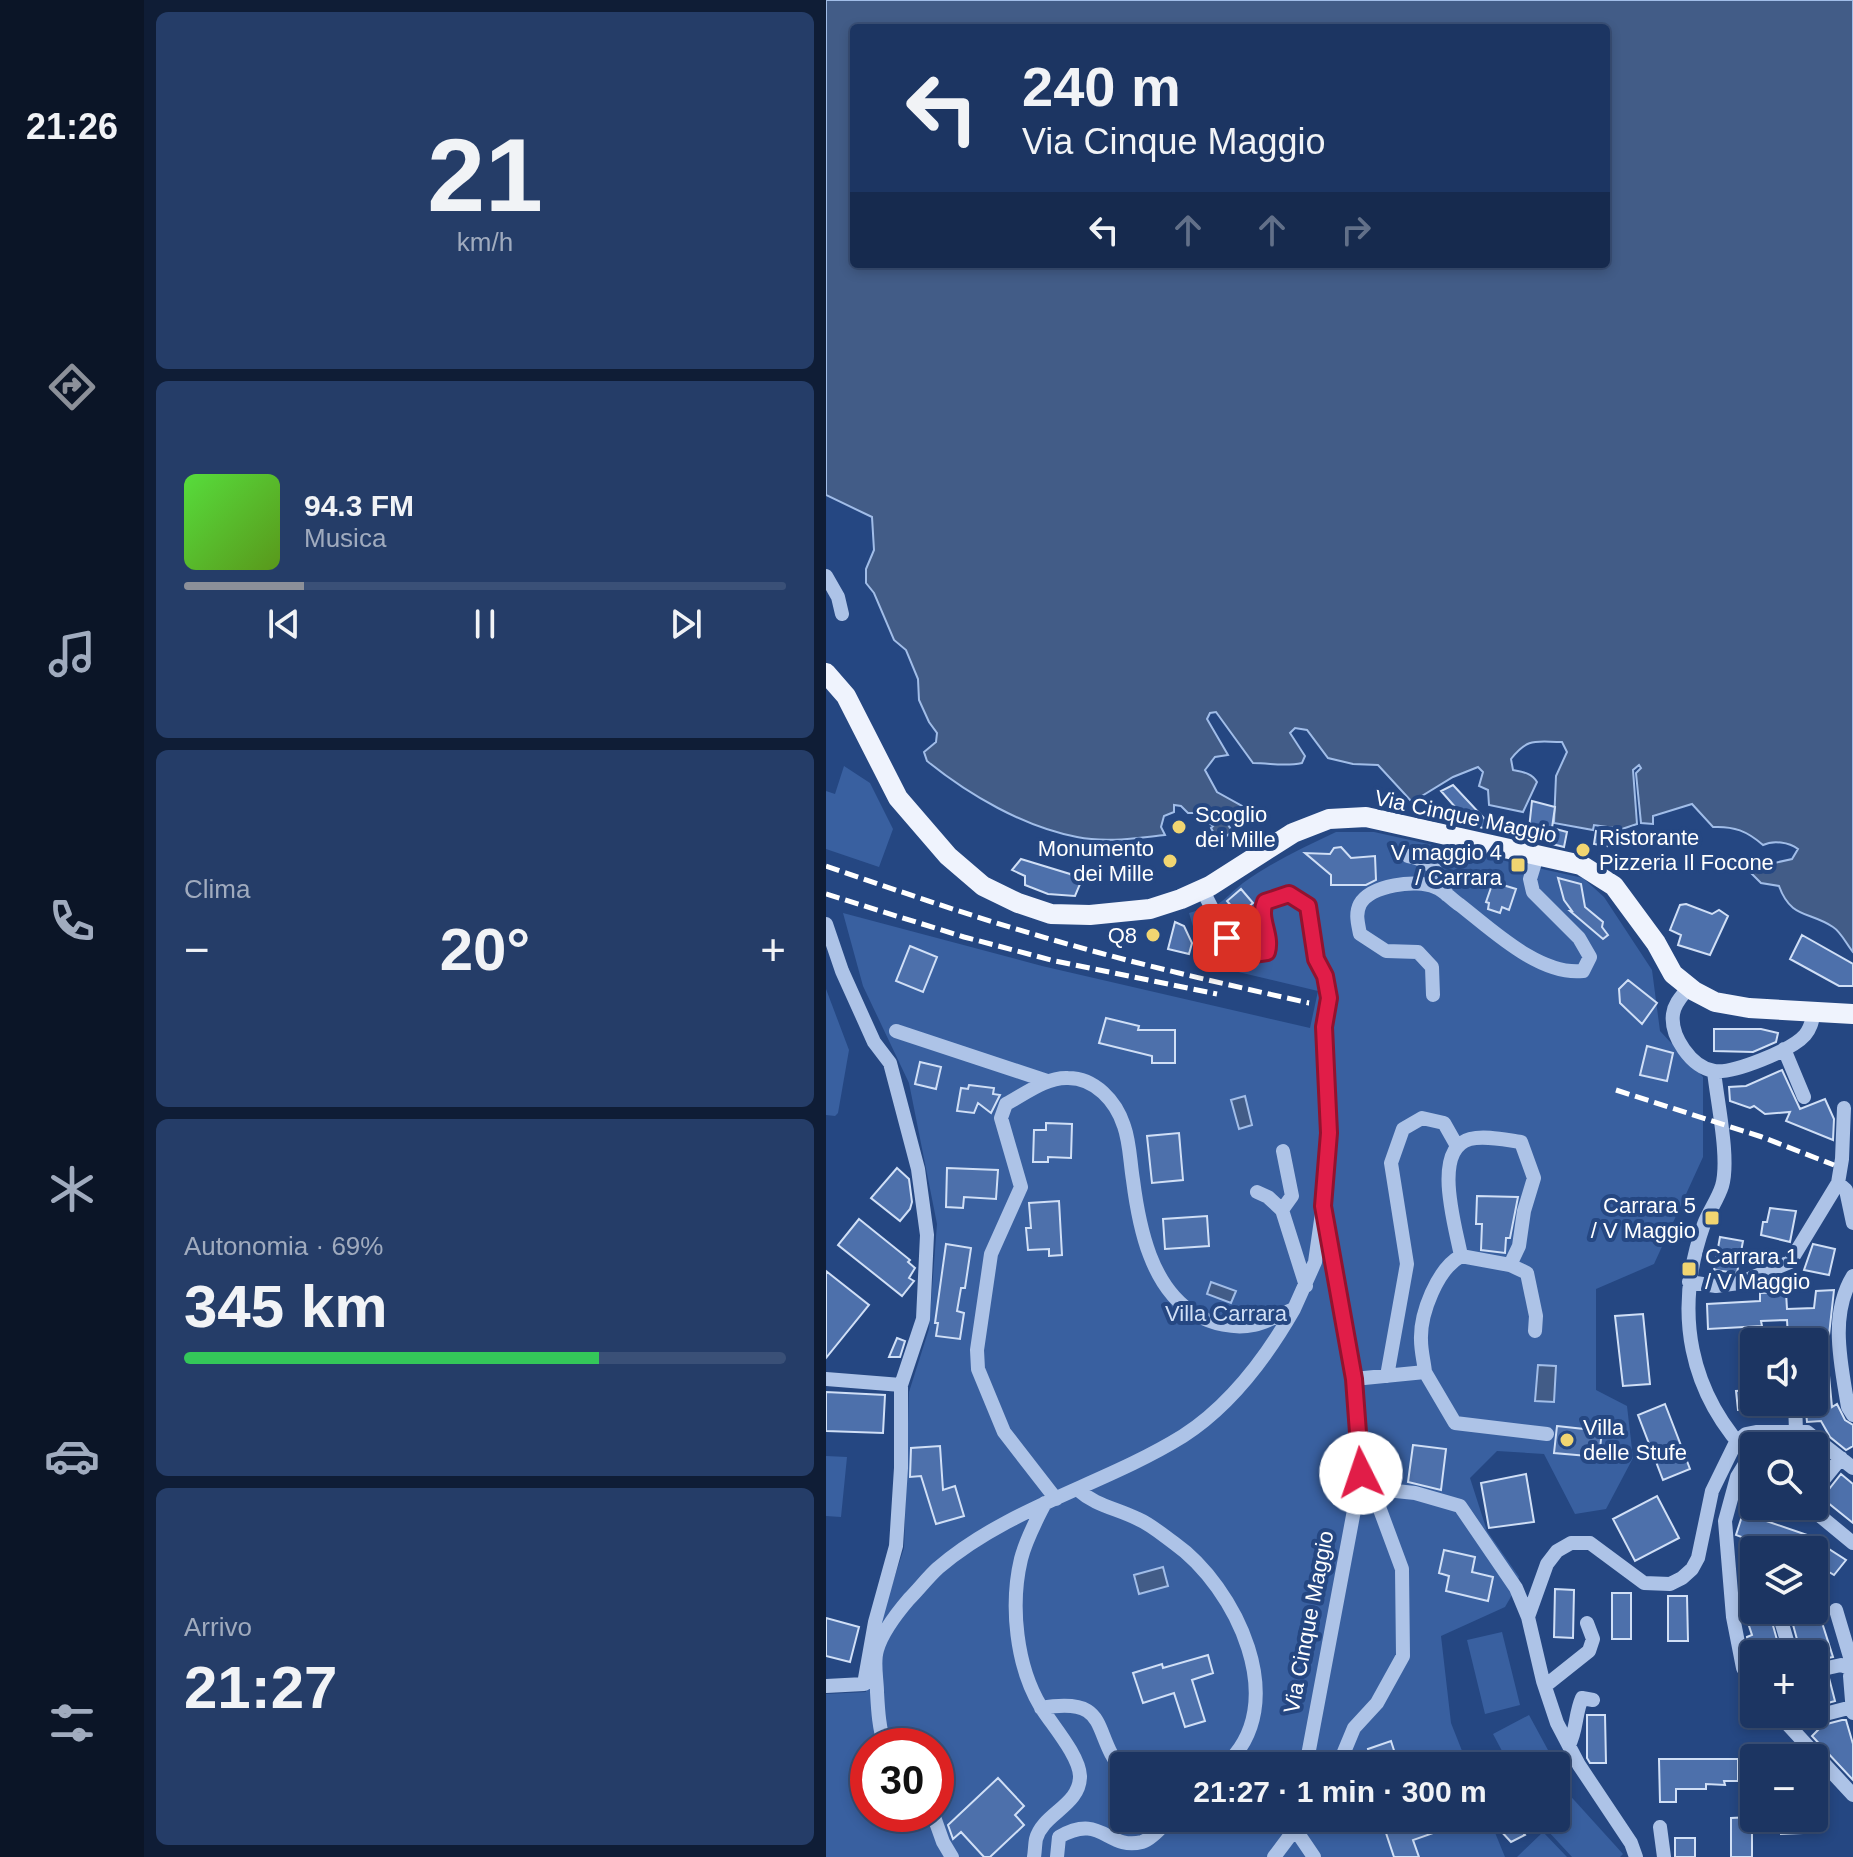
<!DOCTYPE html>
<html lang="it">
<meta charset="utf-8">
<style>
body{margin:0;font-family:Arial,sans-serif;background:#253d68;color:#f1f3f6;height:100vh;display:flex;flex-direction:column;font-size:30px;white-space:nowrap}
*{box-sizing:border-box;margin:0}
p{font-size:26px;color:#a0abbe}
.icon{flex:none;width:44px;height:44px;fill:none;stroke:currentColor;stroke-width:2;stroke-linecap:round;stroke-linejoin:round}
.map{position:relative;flex:1;overflow:hidden}
.details{display:flex;flex-direction:column;gap:12px;padding:12px;background:#0f1d36;width:682px}
.details>*{flex:none}
.guide{position:absolute;left:24px;top:24px;width:760px;height:244px;border-radius:8px;box-shadow:0 4px 12px #0003,0 0 0 2px #3a5077;background:#1c3562;color:#f1f3f6;overflow:hidden}
.buttons{position:absolute;left:914px;top:1328px;display:grid;gap:16px}
.buttons a{display:grid;place-items:center;width:88px;height:88px;border-radius:8px;background:#1c3562;box-shadow:0 4px 12px #0003,0 0 0 2px #3a5077;font-size:40px}
.speed{position:absolute;left:24px;top:1728px;display:flex;gap:16px;font-size:40px;font-weight:700;text-align:center}
.speed>*{display:grid;place-content:center;width:104px;height:104px;border-radius:50%;background:#1c3562;box-shadow:0 4px 12px #0003,0 0 0 2px #3a5077;line-height:1}
.speed .limit{border:12px solid #d22;background:#fff;color:#111}
.pin{position:absolute;display:grid;place-items:center;width:68px;height:68px;color:#fff;margin:-34px;border-radius:16px;box-shadow:0 4px 12px #0006}
.me{position:absolute;width:88px;margin:-44px;rotate:356deg;stroke-linejoin:round;filter:drop-shadow(0 0 6px #0008)}
.turn{display:flex;align-items:center;gap:28px;height:168px;padding:0 40px;font-size:36px}
.turn .icon{width:104px;height:104px;stroke-width:2.5}
.turn b{display:block;font-size:56px;line-height:68px}
.lanes{display:flex;align-items:center;height:76px;padding:0 40px;background:#0003;justify-content:center;gap:40px;direction:ltr}
.lanes .off{opacity:.35}
.big{font-size:60px;font-weight:700;line-height:1.1}
.details .card{flex:1;display:flex;flex-direction:column;justify-content:center;gap:12px;min-width:0;padding:0 28px;border-radius:12px;background:#253d68}
.details .dial{align-items:center;gap:0}
.dial b{font-size:104px;line-height:1}
.song{display:flex;align-items:center;gap:24px}
.cover{width:96px;height:96px;border-radius:12px;background:linear-gradient(135deg,hsl(110 70% 55%),hsl(90 70% 35%))}
.played{height:8px;border-radius:4px;background:linear-gradient(90deg,#8c9099 20%,#3a5077 20%)}
.keys{display:flex;justify-content:space-around;direction:ltr}
.heat{display:flex;justify-content:space-between;align-items:center;font-size:44px;direction:ltr}
.charge{height:12px;border-radius:6px;background:linear-gradient(90deg,#34c759 69%,#3a5077 0)}
.trip{position:absolute;left:284px;top:1752px;width:460px;height:80px;border-radius:8px;background:#1c3562;box-shadow:0 4px 12px #0003,0 0 0 2px #3a5077;font-weight:700;line-height:80px;text-align:center}
main{display:flex;flex:1;min-height:0}
.dock{display:flex;flex-direction:column;width:144px;justify-content:space-around;align-items:center;background:#0b1527;color:#a0abbe}
.dock .icon{width:56px;height:56px}
.dock .active{color:#8c9099}
.dock b{font-size:36px;color:#f1f3f6}
.map>svg:first-child{display:block}
.green{fill:#3960a0;fill-rule:evenodd}
.water{fill:#425c87;stroke:#a1bde8;stroke-width:2;fill-rule:evenodd}
.building{fill:#4d70ab;stroke:#d0dff6;stroke-width:2}
.lines{fill:none;stroke-linecap:round;stroke-linejoin:round}
.minor{stroke:#adc3e7;stroke-width:14}
.major{stroke:#eff3fd;stroke-width:20}
.rail{stroke:#fff;stroke-width:5;stroke-dasharray:14 6;stroke-linecap:butt}
.route-casing{stroke:#92132f;stroke-width:20}
.route{stroke:#e11d48;stroke-width:14}
.poi-dot{fill:#f1d571;stroke:#254782;stroke-width:3}
.labels{text-anchor:middle;stroke-width:8;stroke-linejoin:round;paint-order:stroke}
.poi-label{font-size:22px;fill:#fff;stroke:#254782;text-anchor:start}
.street-label{font-size:22px;fill:#fff;stroke:#254782}
.park-label{font-size:22px;fill:#d0dff6;stroke:#254782}
</style>
<main>
<nav class="dock">
<b>21:26</b>
<svg class="icon active" aria-label="directions" viewBox="0 0 24 24"><path d="M12 3l9 9-9 9-9-9zM9 14v-3h6M13 9l2 2-2 2"/></svg>
<svg class="icon" aria-label="music" viewBox="0 0 24 24"><path d="M9 18V5l10-2v13"/><circle cx="6" cy="18" r="3"/><circle cx="16" cy="16" r="3"/></svg>
<svg class="icon" aria-label="phone" viewBox="0 0 24 24"><path d="M5 4h4l2 5-3 2q2 4 5 5l2-3 5 2v4C11 20 4 13 5 4z"/></svg>
<svg class="icon" aria-label="climate" viewBox="0 0 24 24"><path d="M12 3v18M4 7l16 10M4 17L20 7"/></svg>
<svg class="icon" aria-label="car" viewBox="0 0 24 24"><path d="M5 17H2v-5l4-1 3-4h7l3 4 3 1v5h-3M9 17h6M6 11h13"/><circle cx="7" cy="17" r="2"/><circle cx="17" cy="17" r="2"/></svg>
<svg class="icon" aria-label="filters" viewBox="0 0 24 24"><path d="M4 7h16M4 17h16"/><circle cx="9" cy="7" r="2"/><circle cx="15" cy="17" r="2"/></svg>
</nav>
<section class="details">
<div class="card dial"><b>21</b><p>km/h</p></div>
<div class="card">
<div class="song"><i class="cover"></i><div><b>94.3 FM</b><p>Musica</p></div></div>
<div class="played"></div>
<div class="keys"><svg class="icon" aria-label="previous" viewBox="0 0 24 24"><path d="M18 5L8 12l10 7zM5 5v14"/></svg><svg class="icon" aria-label="pause" viewBox="0 0 24 24"><path d="M8 5v14M16 5v14"/></svg><svg class="icon" aria-label="next" viewBox="0 0 24 24"><path d="M6 5l10 7-10 7zM19 5v14"/></svg></div>
</div>
<div class="card"><p>Clima</p>
<div class="heat"><a>−</a><b class="big">20°</b><a>+</a></div>
</div>
<div class="card"><p>Autonomia · 69%</p><b class="big">345 km</b><div class="charge"></div></div>
<div class="card"><p>Arrivo</p><b class="big">21:27</b></div>
</section>
<div class="map">
<svg width="1027" height="1857" viewBox="0 0 1027 1857">
<rect width="100%" height="100%" fill="#254782"/>
<path class="green" d="M18 766 44 783 67 829 53 867 0 849V791L9 794Z
M510 832H548L757 878 778 897 826 970 834 1031 877 1077V1157L828 1264 770 1289V1390L801 1406 807 1458 780 1509 749 1514 718 1454 671 1451 644 1478 661 1531 693 1577 690 1588 679 1607 615 1636 625 1723 642 1766H298V1818H663L679 1857H0V1694L40 1692 51 1631 78 1548 83 1392 103 1329 111 1224 83 1083 37 986 17 913 216 966 484 1028 492 991 370 962 371 940 363 913 373 910 377 912C394 906 403 894 417 883 446 862 478 847 510 832ZM42 1746H110V1814H42Z
M0 989 23 1050 12 1113 9 1116 0 1115Z
M0 1456 21 1457 15 1517 0 1516Z
M676 1632 694 1705 659 1714 641 1640Z
M703 1715 741 1785 730 1791V1766H684L667 1734Z
M739 1790 797 1854 794 1857H746L710 1818H730V1798Z
M717 1832 741 1857H691Z"/>
<path class="water" d="M0 0H1027V952C1021 945 1015 932 1007 927 983 911 965 919 953 886L935 883 921 869 966 859 972 849C963 842 947 840 937 845 921 831 908 826 887 827L866 804 827 816V824L815 823 810 773 815 768 813 765 807 770 811 824 796 829 768 825 767 830 728 823 730 776 741 752 736 742C710 742 702 737 685 759L687 770C697 772 706 773 711 782L697 812 663 805 662 790 653 786 657 772 652 767 627 777 586 802 552 765 527 764 502 758 481 730 469 728 464 733 479 756 476 763C458 767 445 763 427 763L390 712 384 713 381 719 402 755 389 757 379 770 391 792 416 806 418 813 401 823 406 831 393 843 385 828 387 826 370 813H362L355 806 348 805V812L338 816 335 827 339 835C310 838 280 843 251 837 198 827 143 795 101 761L98 752 110 742 111 733 103 722 93 700 92 679 80 650 68 640 48 593 40 583V569L48 550 46 517 0 495ZM28 28H780V264H28Z
M419 1096 426 1125 413 1129 405 1100Z
M385 1282 410 1291 405 1303 381 1294Z
M712 1365 730 1366 728 1402 709 1401Z
M337 1567 342 1586 313 1594 308 1575Z"/>
<path class="building" d="M627 785 670 831 645 825 615 791Z
M706 801 729 807 726 828 741 832 738 847 702 838Z
M770 831 784 834 781 846 768 844Z
M515 847 525 858 549 856 550 880 540 885H505V875L479 853 504 854 508 848Z
M195 859 244 874 254 884 249 896 222 894 199 885V876L186 870Z
M732 878 755 884 759 907 777 922 776 927 782 935 777 939 744 911H746L738 900Z
M667 882 690 889 683 910 676 907 674 913 662 909 663 903 660 902Z
M415 889 427 903 413 915 401 901Z
M860 904 886 914 893 910 902 916 884 955 852 945 855 935 844 930 854 905Z
M349 922 358 926 366 943 363 954 342 949Z
M976 935 1027 964V986H1013L964 959Z
M84 946 111 957 97 992 70 981Z
M802 980 831 1003 816 1024 794 1003 793 989Z
M280 1018 313 1026 312 1030H349V1063H326V1056L273 1043Z
M888 1029H935L952 1033 950 1042 927 1052 888 1051Z
M821 1046 847 1053 841 1081 814 1075Z
M94 1062 115 1067 110 1089 89 1084Z
M956 1070 974 1109 999 1099 1008 1119 1007 1140 960 1121 964 1112 939 1114 928 1106 924 1108 904 1101 903 1087 920 1086Z
M143 1085 168 1088 167 1094 174 1095 165 1113 152 1103 148 1113 131 1111 135 1088 142 1089Z
M220 1123 246 1124 245 1158 222 1157V1162H207L208 1130H220Z
M353 1133 357 1180 326 1183 321 1136Z
M71 1168 83 1179 86 1202 84 1209 74 1221 45 1198Z
M121 1168 172 1170 170 1199 138 1197 137 1208 120 1207Z
M651 1196 692 1197 684 1238H680L679 1253 655 1250 656 1224H650Z
M233 1201 236 1255 223 1256V1249L202 1250 200 1228H205L203 1203Z
M944 1208 970 1211 964 1242 935 1235 937 1222H941Z
M381 1216 383 1246 339 1249 337 1219Z
M33 1219 84 1260 82 1262 89 1268 83 1278 88 1281 76 1296 12 1245Z
M894 1237 917 1241 911 1273 888 1270Z
M120 1244 145 1248 139 1288H135L131 1311 138 1313 134 1339 110 1336 112 1323H109Z
M987 1244 1009 1249 1003 1275 978 1270Z
M0 1271 43 1305 0 1358Z
M1008 1290 1003 1335 962 1337 961 1320 935 1321 936 1326 882 1329 881 1304 934 1301V1293L960 1292 961 1309 988 1308 990 1291Z
M817 1314 824 1384 797 1386 789 1316Z
M71 1338 79 1341 74 1357H63Z
M1002 1365 1006 1407 1011 1404 1019 1420 1027 1425V1446L1020 1450 1004 1437 995 1421 981 1422 979 1402H988V1366Z
M928 1390V1409L912 1410 910 1391Z
M0 1392 59 1395 57 1433 0 1431Z
M839 1404 864 1469 837 1480 812 1415Z
M731 1426 776 1431 773 1457 728 1453Z
M587 1445 620 1449 615 1490 582 1482Z
M114 1446 117 1490 129 1486 138 1516 110 1524 95 1476 84 1477 85 1448Z
M988 1452 999 1461 988 1475Z
M700 1474 708 1522 663 1528 655 1483Z
M1015 1474 1027 1484V1523L996 1498Z
M831 1496 853 1538 809 1561 787 1519Z
M917 1513 981 1535 1020 1560 1008 1575 988 1563V1550H950L910 1535Z
M618 1550 649 1557 646 1572 667 1577 662 1601 620 1591 623 1576 613 1573Z
M928 1570V1610H992L1007 1657 988 1661V1654H975L966 1621 958 1614 949 1617 946 1622 955 1654H924L921 1637 926 1635 916 1605 913 1574Z
M729 1589 748 1590 747 1638 728 1637Z
M786 1593H805V1639H786Z
M842 1596H861L862 1641H842Z
M0 1618 33 1627 24 1662 0 1656Z
M382 1655 387 1673 366 1680 379 1721 359 1727 348 1693 317 1703 307 1673 336 1664 337 1668Z
M1003 1678 1009 1701 988 1707V1681Z
M761 1715H779L780 1763H764L761 1758Z
M1016 1720H1020L1027 1744V1780L986 1736 997 1725Z
M565 1741 573 1766H547L542 1749Z
M833 1759H912V1781H898L899 1785 880 1784V1789H850V1802H834Z
M172 1778 198 1806 189 1815 198 1825 164 1857H158L135 1832 127 1839 122 1825Z
M926 1817V1857H905V1818Z
M555 1818H612L616 1830 587 1840 593 1857H568Z
M671 1818H685L699 1835 685 1842 673 1829Z
M955 1818H975L976 1833 955 1834Z
M849 1838H869V1857H849Z"/>
<g class="lines">
<path class="minor" d="M0 576 12 597 16 614
M582 856C607 860 613 873 621 895
M0 924 16 971 48 1042 64 1063 92 1169 101 1235 97 1319 75 1385V1468L70 1546 49 1622 38 1684 0 1686
M859 992C854 998 848 1005 847 1014 844 1036 865 1067 888 1071 907 1074 966 1050 979 1035 985 1028 986 1021 988 1012
M607 995 606 967 592 952 560 951 534 934C532 923 529 914 534 904 545 885 590 879 609 887 618 890 626 900 634 905 666 930 714 976 757 971L764 957 753 938 707 892 704 879 711 856
M70 1031 221 1081
M958 1049 978 1097
M888 1071C891 1101 904 1159 896 1186 892 1199 883 1211 878 1224 847 1311 862 1394 928 1460
M1012 1183 1020 1190 1027 1223
M431 1192 442 1197 456 1210 480 1286
M456 1210 466 1196 457 1151
M635 1256C630 1228 605 1149 644 1139 659 1135 680 1140 695 1142L708 1178 698 1211 693 1246 684 1265
M1027 1276C1003 1315 1015 1364 1022 1407L1027 1415
M863 1282 890 1286 913 1283 964 1262 1012 1183 1016 1159 1018 1108
M599 1372C598 1362 595 1351 595 1340 594 1314 611 1269 635 1256L684 1265 701 1273 710 1316 709 1331
M561 1376 581 1264 565 1163 577 1129 596 1118 618 1123 631 1146
M0 1379 75 1385
M528 1379 599 1372 629 1423 721 1434
M969 1402 970 1432
M924 1456 911 1477 899 1521 907 1617 917 1668 928 1684
M541 1488 589 1493 634 1506 690 1588 702 1617
M251 1489C270 1506 290 1508 312 1519 324 1524 337 1535 348 1543 409 1586 468 1705 398 1766
M988 1491 1015 1458
M230 1499 178 1432 152 1369 151 1350 165 1254 195 1187 175 1118 180 1104C199 1094 220 1077 242 1078 269 1078 290 1101 298 1126 304 1143 304 1162 307 1180 313 1227 325 1288 369 1314 386 1324 408 1329 428 1325 441 1322 455 1314 468 1309L489 1262 497 1206 503 1133 498 1027 503 998 499 976 490 959 482 906 463 894 439 902C432 918 446 935 441 952L421 955 401 938 376 889
M982 1506 1027 1543
M1010 1610 1027 1667
M956 1624 965 1654
M988 1671 1015 1665 1027 1669
M719 1686 763 1651 767 1639 761 1623
M215 1708C287 1696 264 1733 298 1773
M1027 1713 1024 1676 1027 1671
M952 1714 1027 1795
M976 1720 1026 1707
M743 1745C751 1729 749 1714 756 1698L767 1700
M59 1746C53 1729 52 1710 51 1692 51 1680 47 1662 51 1650 56 1632 71 1613 83 1599 93 1589 102 1577 112 1568 183 1507 278 1485 357 1436 405 1405 440 1358 468 1309
M480 1766 535 1473 528 1379 499 1214
M517 1766 518 1752 528 1728 551 1703 577 1656 576 1569 546 1488
M107 1814 117 1842 126 1857
M471 1818 469 1829 488 1857
M834 1827 838 1857
M208 1857C209 1851 209 1844 210 1839 217 1813 254 1806 254 1776 253 1755 226 1725 215 1707 190 1666 184 1605 195 1559 200 1539 210 1521 219 1503
M231 1857 233 1837C276 1812 281 1851 316 1842 326 1839 337 1825 345 1818
M448 1857 469 1829
M810 1857 805 1843 753 1765 731 1723 717 1681 702 1617 721 1564 731 1551 745 1543H764L818 1583 844 1584 856 1578 866 1569 872 1558 886 1491 910 1442 920 1434 930 1432H981L1027 1468"/>
<path class="major" d="M0 673 20 696 72 798 122 856 157 886 192 903 225 914 264 915 324 909 355 899 384 886 467 833 503 819 540 817 755 865 788 886 830 943 847 974 868 991 889 1002 923 1008 1027 1014"/>
<path class="rail" d="M0 866C81 894 162 922 245 945 323 967 403 985 483 1003
M0 894 138 937 229 961 391 994
M790 1090 936 1137 1008 1165"/>
</g>
<g class="lines">
<g class="route-casing">
<path id="route" d="M401 938 421 955 441 952C446 935 432 919 439 902L463 894 482 906 490 959 499 976 503 998 498 1027 503 1133 497 1206 528 1379 535 1473"/>
</g>
<use href="#route" class="route"/>
</g>
<g class="poi-dot">
<circle cx="353" cy="827" r="8"/>
<circle cx="757" cy="850" r="8"/>
<circle cx="344" cy="861" r="8"/>
<rect x="684" y="857" width="16" height="16" rx="4"/>
<circle cx="327" cy="935" r="8"/>
<rect x="878" y="1210" width="16" height="16" rx="4"/>
<rect x="855" y="1261" width="16" height="16" rx="4"/>
<circle cx="741" cy="1440" r="8"/>
</g>
<g class="labels">
<g class="poi-label">
<text x="369" y="822">Scoglio<tspan x="369" dy="25">dei Mille</tspan></text>
<text x="773" y="845">Ristorante<tspan x="773" dy="25">Pizzeria Il Focone</tspan></text>
<text x="328" y="856" text-anchor="end">Monumento<tspan x="328" dy="25">dei Mille</tspan></text>
<text x="676" y="860" text-anchor="end">V maggio 4<tspan x="676" dy="25">/ Carrara</tspan></text>
<text x="311" y="943" text-anchor="end">Q8</text>
<text x="870" y="1213" text-anchor="end">Carrara 5<tspan x="870" dy="25">/ V Maggio</tspan></text>
<text x="879" y="1264">Carrara 1<tspan x="879" dy="25">/ V Maggio</tspan></text>
<text x="757" y="1435">Villa<tspan x="757" dy="25">delle Stufe</tspan></text>
</g>
<g class="street-label">
<text transform="translate(640 816) rotate(12)" y="8">Via Cinque Maggio</text>
<text transform="translate(482 1622) rotate(-79)" y="8">Via Cinque Maggio</text>
</g>
<g class="park-label">
<text x="400" y="1321">Villa Carrara</text>
</g>
</g>
</svg>
<div class="buttons">
<a><svg class="icon" aria-label="sound" viewBox="0 0 24 24"><path d="M4 9h4l5-4v14l-5-4H4zM17 9q2 3 0 6"/></svg></a>
<a><svg class="icon" aria-label="search" viewBox="0 0 24 24"><circle cx="10" cy="10" r="6"/><path d="M15 15l6 6"/></svg></a>
<a><svg class="icon" aria-label="layers" viewBox="0 0 24 24"><path d="M12 4l9 5-9 5-9-5zM3 14l9 5 9-5"/></svg></a>
<a>+</a>
<a>−</a>
</div>
<div class="speed"><div class="limit">30</div></div>
<div class="pin" style="left:401px;top:938px;background:#d93025"><svg class="icon" aria-label="arrive" viewBox="0 0 24 24"><path d="M6 21V4h12l-3 4 3 4H6"/></svg></div>
<svg class="me" style="left:535px;top:1473px" viewBox="-20 -20 40 40"><circle r="19" fill="#fff"/><path d="M0-13L10 11 0 6-10 11z" fill="#e11d48"/></svg>
<div class="trip">21:27 · 1 min · 300 m</div>
<div class="guide">
<div class="turn"><svg class="icon" aria-label="left" viewBox="0 0 24 24"><path d="M17 20v-9H6M10 6l-5 5 5 5"/></svg><div><b>240 m</b>Via Cinque Maggio</div></div>
<div class="lanes"><svg class="icon" aria-label="left" viewBox="0 0 24 24"><path d="M17 20v-9H6M10 6l-5 5 5 5"/></svg><svg class="icon off" aria-label="ahead" viewBox="0 0 24 24"><path d="M12 20V5M6 11l6-6 6 6"/></svg><svg class="icon off" aria-label="ahead" viewBox="0 0 24 24"><path d="M12 20V5M6 11l6-6 6 6"/></svg><svg class="icon off" aria-label="right" viewBox="0 0 24 24"><path d="M7 20v-9h11M14 6l5 5-5 5"/></svg></div>
</div>
</div>
</main>
